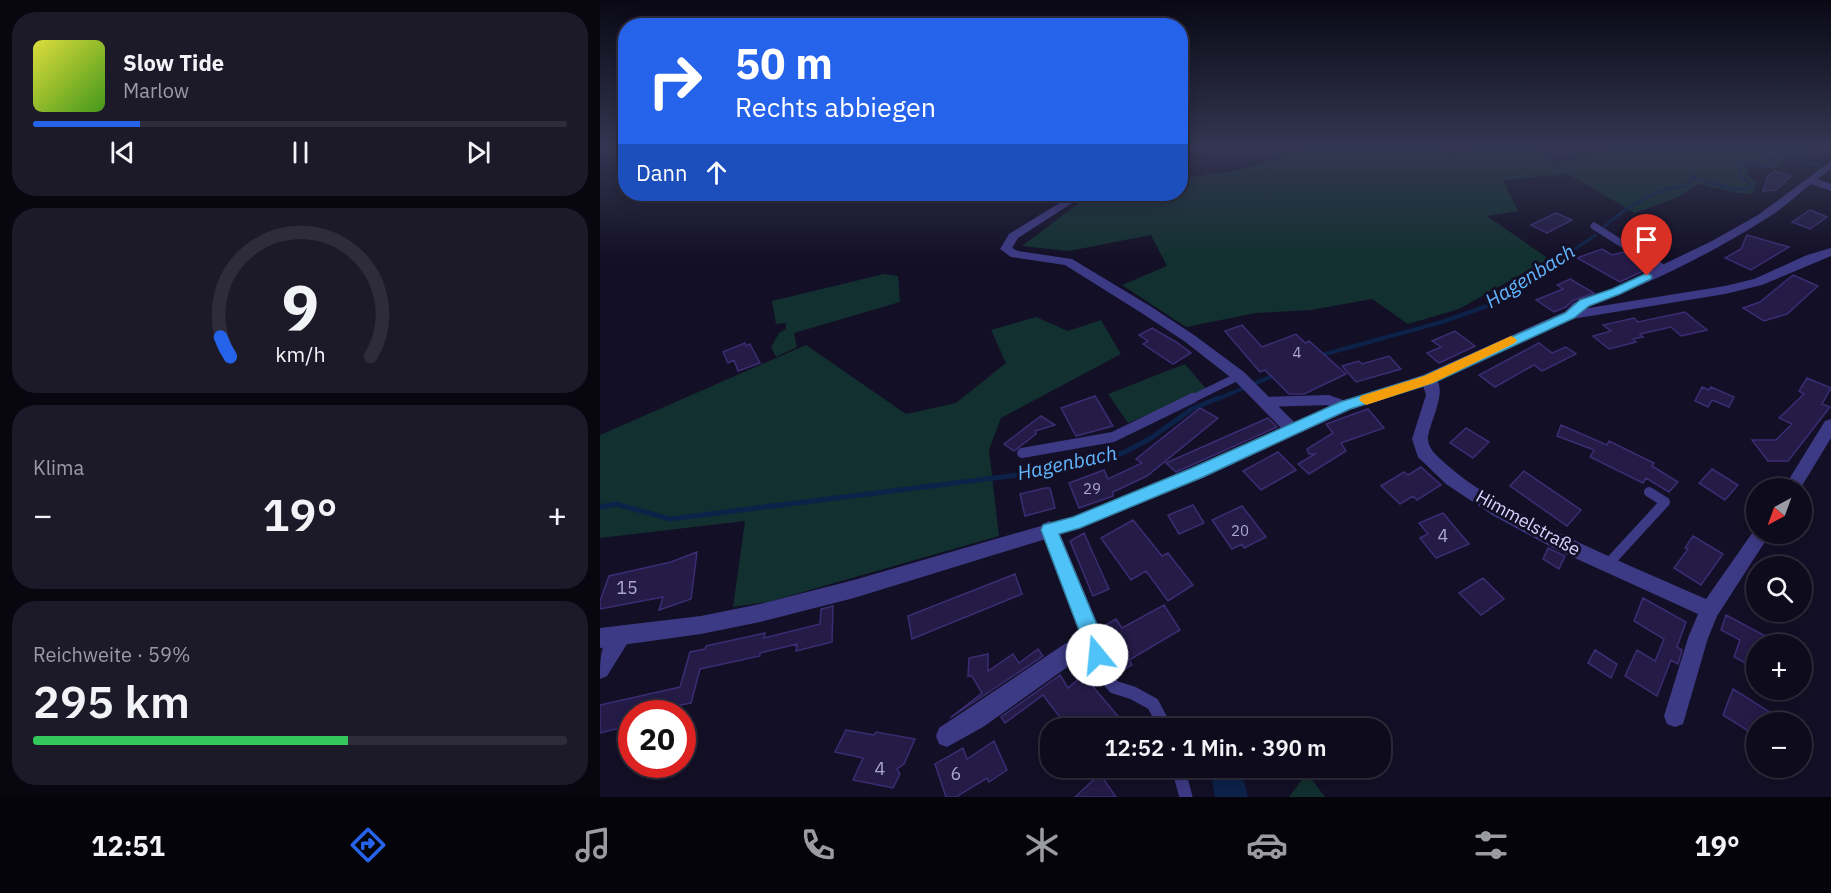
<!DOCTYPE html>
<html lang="de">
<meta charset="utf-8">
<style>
body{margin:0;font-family:"IBM Plex Sans",sans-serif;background:#1c1929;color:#f1f3f6;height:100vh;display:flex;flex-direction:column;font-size:22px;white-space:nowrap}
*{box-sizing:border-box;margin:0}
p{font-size:20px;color:#9b9ba3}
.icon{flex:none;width:33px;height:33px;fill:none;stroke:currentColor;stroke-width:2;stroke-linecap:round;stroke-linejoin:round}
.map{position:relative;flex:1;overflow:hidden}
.details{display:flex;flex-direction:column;gap:12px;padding:12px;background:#08060f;width:600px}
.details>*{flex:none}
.hud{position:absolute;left:18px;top:18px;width:570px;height:183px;border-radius:24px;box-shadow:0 3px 15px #0003,0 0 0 2px #2e2b3b;background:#2563eb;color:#fff;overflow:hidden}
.needle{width:39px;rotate:221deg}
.controls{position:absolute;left:1146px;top:478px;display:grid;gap:12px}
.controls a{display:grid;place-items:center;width:66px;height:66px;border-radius:50%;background:#0e0b1c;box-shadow:0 3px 15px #0003,0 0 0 2px #2e2b3b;font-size:30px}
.speed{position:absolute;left:18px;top:700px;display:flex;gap:12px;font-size:30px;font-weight:700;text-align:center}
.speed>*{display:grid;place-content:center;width:78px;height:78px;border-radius:50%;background:#0e0b1c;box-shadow:0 3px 15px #0003,0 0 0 2px #2e2b3b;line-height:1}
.speed .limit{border:9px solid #d22;background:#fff;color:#111}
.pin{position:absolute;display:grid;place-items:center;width:51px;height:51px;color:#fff;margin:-62px -26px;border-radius:50% 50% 50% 0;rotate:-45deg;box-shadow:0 0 6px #0007}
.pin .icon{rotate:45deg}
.me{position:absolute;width:66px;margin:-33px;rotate:343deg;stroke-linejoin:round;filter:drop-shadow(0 0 4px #0008)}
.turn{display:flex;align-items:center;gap:21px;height:126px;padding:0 18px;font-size:27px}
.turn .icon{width:78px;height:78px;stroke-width:2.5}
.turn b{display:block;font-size:42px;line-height:51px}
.then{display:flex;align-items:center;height:57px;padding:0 18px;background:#0003;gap:12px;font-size:22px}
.big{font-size:45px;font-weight:600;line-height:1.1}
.details .card{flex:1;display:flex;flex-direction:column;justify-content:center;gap:9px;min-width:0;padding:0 21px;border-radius:24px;background:#1c1929}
.details .dial{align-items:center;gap:0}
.dial svg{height:156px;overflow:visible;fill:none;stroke:#2e2b3b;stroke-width:7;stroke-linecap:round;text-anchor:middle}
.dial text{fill:#f1f3f6;stroke:none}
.song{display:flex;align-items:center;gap:18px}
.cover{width:72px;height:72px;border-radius:9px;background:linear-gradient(135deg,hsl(60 70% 55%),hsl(100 70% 35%))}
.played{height:6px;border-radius:3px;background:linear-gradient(90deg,#2563eb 20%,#2e2b3b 20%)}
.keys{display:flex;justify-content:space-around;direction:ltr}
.heat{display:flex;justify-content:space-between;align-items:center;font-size:33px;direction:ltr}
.charge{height:9px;border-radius:4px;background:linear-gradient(90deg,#34c759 59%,#2e2b3b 0)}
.trip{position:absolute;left:440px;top:718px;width:351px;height:60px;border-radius:24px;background:#0e0b1c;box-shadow:0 3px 15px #0003,0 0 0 2px #2e2b3b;font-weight:600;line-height:60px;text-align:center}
.dock{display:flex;height:96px;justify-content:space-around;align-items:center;background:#06040b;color:#9b9ba3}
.dock .icon{width:42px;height:42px}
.dock .selected{color:#2563eb}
.dock b{font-size:27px;color:#f1f3f6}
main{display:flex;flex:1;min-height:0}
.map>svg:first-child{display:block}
.green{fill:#12302f}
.water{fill:#0c2248}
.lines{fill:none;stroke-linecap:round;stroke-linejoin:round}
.stream-far2{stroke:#0c2248;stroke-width:3}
.stream-far1{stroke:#0c2248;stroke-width:4}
.stream{stroke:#0c2248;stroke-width:5}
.building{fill:#241b47;stroke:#3b2d73;stroke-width:1.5}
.service-far3{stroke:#3d3a85;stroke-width:7}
.service-far2{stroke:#3d3a85;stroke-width:8}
.service-far1{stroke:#3d3a85;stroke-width:10}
.service{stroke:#3d3a85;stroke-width:13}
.minor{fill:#3d3a85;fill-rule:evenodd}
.tertiary{fill:#3d3a85;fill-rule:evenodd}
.route{fill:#4fc3f7;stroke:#337fa1;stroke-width:1.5}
.slow{fill:#f59e0b}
.labels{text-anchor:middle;stroke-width:6;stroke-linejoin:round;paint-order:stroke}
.number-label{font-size:15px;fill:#aca6d1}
.street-label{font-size:18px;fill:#d9d4ff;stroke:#130f26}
.near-number-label{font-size:18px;fill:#aca6d1}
.water-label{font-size:20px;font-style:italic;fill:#62b6ff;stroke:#130f26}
</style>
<main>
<section class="details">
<div class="card">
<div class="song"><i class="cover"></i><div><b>Slow Tide</b><p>Marlow</p></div></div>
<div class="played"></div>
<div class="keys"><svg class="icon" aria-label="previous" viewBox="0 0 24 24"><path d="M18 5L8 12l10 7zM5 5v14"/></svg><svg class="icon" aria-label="pause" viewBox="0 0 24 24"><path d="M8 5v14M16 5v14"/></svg><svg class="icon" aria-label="next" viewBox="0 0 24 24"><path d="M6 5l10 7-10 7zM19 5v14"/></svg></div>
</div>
<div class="card dial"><svg viewBox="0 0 100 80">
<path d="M14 69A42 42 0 1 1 86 69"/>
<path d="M14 69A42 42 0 0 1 9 59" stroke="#2563eb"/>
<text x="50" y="56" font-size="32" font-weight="700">9</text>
<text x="50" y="72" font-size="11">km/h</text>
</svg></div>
<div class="card"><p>Klima</p>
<div class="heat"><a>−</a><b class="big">19°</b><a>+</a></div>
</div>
<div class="card"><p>Reichweite · 59%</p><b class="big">295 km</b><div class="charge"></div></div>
</section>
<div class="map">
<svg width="1231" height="797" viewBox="0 0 1231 797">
<rect width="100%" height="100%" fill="#130f26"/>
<path class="green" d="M719 147H834L847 156 894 147H931L954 163 1010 152 1013 147H1205V151L1181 160 1183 164 1175 169 1150 166 1147 175 1157 183 1152 194 1136 193 1099 184 1078 197 1035 213 968 174 903 180 918 211 887 216 949 259 859 309 808 324 772 299 711 310 656 313 586 327 522 285 567 266 551 235 469 251 422 246 491 194H580L581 179 634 171Z
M284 274 298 276 300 302 194 333 197 347 176 357 171 347 179 333 186 329V323L176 324 172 301Z
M436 317 468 331 501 320 521 354 401 418 389 450 399 536 168 602 133 607 145 521 0 538V435L206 345 306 414 356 403 406 363 391 330Z
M585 364 607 390 528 423 508 394Z
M707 773 725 797H689Z"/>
<path class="water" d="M620 768H641L648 797H615L612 782Z"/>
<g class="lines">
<path class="stream-far2" d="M1195 158 1221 167
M1004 227C1023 209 1060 186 1087 186L1092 177 1131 189H1149L1150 184 1140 175 1142 164 1140 162 1166 166 1175 164V161L1162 152 1170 151 1197 156V147
M958 260 996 235"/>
<path class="stream-far1" d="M718 356 842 322 887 306 961 258
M615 400 675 375"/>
<path class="stream" d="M0 507 16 504 70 519 442 472 523 453 551 438 592 409 618 398"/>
</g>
<path class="building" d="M1175 171 1191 176 1176 190 1163 191 1168 176Z
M1210 210 1227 217 1210 229 1192 222Z
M956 213 972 220 947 233 931 225Z
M1147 235 1189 247 1151 270 1125 258 1141 249Z
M1002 249 1012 255 1024 252 1050 268 1020 282 977 258Z
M1193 275 1218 286 1187 314 1164 321 1143 308 1160 302Z
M970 279 994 293 972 301 966 307 954 312 936 300 963 289 957 285Z
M1085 312 1107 330 1081 336 1071 327 1040 334 1043 337 1033 339 1036 342 1009 349 993 336 1011 331 1003 325 1034 318 1038 322Z
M642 325 662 347 696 334 705 343 709 341 746 374 704 394H689L665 370 660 372 625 331Z
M552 328 576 342 591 353 573 364 543 344 548 341 539 335Z
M855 331 875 346 839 363 827 353 841 347 832 341Z
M145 343 146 346 150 344 160 363 138 371 134 360 128 363 123 352Z
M939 343 952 353 966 347 976 354 942 371 934 365 895 387 879 375Z
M789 356 801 369 756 382 742 366 759 361 762 364Z
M1207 378 1231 388 1222 404 1230 407 1188 461H1168L1152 440H1176L1192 424 1179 418 1204 394 1199 391Z
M1102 387 1109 390 1111 387 1134 397 1129 407 1112 400 1108 407 1095 401Z
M495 396 513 426 476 436 461 408Z
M600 408 618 418 547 476 513 492V496L479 508 469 483 504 470 508 479 542 463 536 459Z
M768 409 784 428 741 443 746 451 709 474 698 464 715 454H709L707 449 733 433 726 424Z
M441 416 455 425 435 431 436 434 414 451 404 444Z
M668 418 677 427 576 472 566 463Z
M961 425 1007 445 1009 441 1054 463 1052 466 1078 482 1069 492 1046 478 1043 483 990 457 994 450 957 436Z
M866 428 889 442 873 458 850 443Z
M678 452 696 470 661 490 643 471Z
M821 467 841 485 817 500 813 496 800 504 781 486 804 472 808 475Z
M1112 469 1138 485 1125 500 1099 483Z
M924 471 981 510 967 526 910 486Z
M445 488H450L455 508 425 516 420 494Z
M593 505 604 523 579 534 568 515Z
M642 506 666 537 644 548 642 544 632 549 612 520Z
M843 513 869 544 836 558 820 538 828 534 819 523Z
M533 520 562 556 568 553 593 585 568 601 546 571 531 580 501 538Z
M484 533 509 589 493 596 470 541Z
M1093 536 1123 554 1101 585 1074 568 1088 549 1085 548Z
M948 548 965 556 959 569 943 559Z
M97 552 91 599 59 610 63 597 0 609V601L9 576 71 562Z
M415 574 422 594 312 639 308 616Z
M883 578 904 599 881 615 859 593Z
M1043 598 1086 622 1077 647 1082 650 1078 664 1071 660 1057 696 1025 676 1037 650 1055 661 1064 639 1034 621Z
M564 605 580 630 529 660 532 665 515 674 505 650 513 646 502 627 516 619 522 628Z
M233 606 232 642 196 651 197 644 160 653V656L100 669 91 703 81 705 78 714H32V725L0 733V705L80 687 90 652 105 649 106 646 165 633 164 638 220 624 221 609Z
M1126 615 1182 645H1156V669L1134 657 1140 640 1121 630Z
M438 649 443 656 350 718 382 693 372 676H368L369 658 388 654V671L413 654 419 663Z
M995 650 1017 664 1011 678 988 663Z
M460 675 468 688 483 675 529 729H503L495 720 484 729H469L443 695 405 723 401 717Z
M1133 689 1187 723H1156V736L1123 715Z
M246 730 274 735 276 732 315 739 304 764 297 769 300 774 293 788 253 780 263 758 235 752Z
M394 741 407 770 389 782 387 778 356 797H346L335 764 363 748 367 759Z
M500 774 516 797H475Z"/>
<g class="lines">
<path class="service-far3" d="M994 226 1048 260"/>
<path class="service-far2" d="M1046 258 1062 268
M590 400 639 376"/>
<path class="service-far1" d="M665 402 728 400 745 406
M422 453 513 437 593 398
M1008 564 1065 502 1049 492"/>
<path class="service" d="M493 637 502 673 514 687 533 693 553 704 566 729
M578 768 586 797"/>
<path class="minor" d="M1231 161V169L1217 179 1231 184V191L1211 184C1196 196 1181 210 1164 220 1110 254 1051 283 992 305 983 309 978 317 969 319L962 315 973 303 1012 289 1112 241 1158 215Z
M828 374C855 382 827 424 828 440 829 451 840 458 847 465 873 488 905 505 936 521 991 550 1049 574 1106 599L1155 529 1156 528V534H1170L1117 616 1108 638 1083 724 1075 727 1067 724 1064 716 1088 638 1098 614 955 549 894 516 846 484 818 457 812 439 826 395 821 379Z
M1231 419V438L1200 489H1183L1225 421Z
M449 521 455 524 458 529 503 637 500 644 383 727 347 747 339 744 336 736 339 728 481 633 440 529 443 524Z
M22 626 29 629 32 636 7 676 0 679C0 659 0 635 22 626Z"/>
<path class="tertiary" d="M474 194H486L418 238 412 248 418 251 472 259 550 306 594 335 644 372 694 422 740 402 823 375 964 312 1125 286 1154 279 1207 255 1231 248V256L1162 285 1125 294 972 319 833 383 750 410 603 478 475 530 254 598 160 622 101 634 0 648V628L101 616 160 604 254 580 472 517 591 468 681 428 634 380 584 341 540 312 465 265 411 257 400 249 409 234Z"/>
</g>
<linearGradient id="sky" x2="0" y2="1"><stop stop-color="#0a0815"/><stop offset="0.57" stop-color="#333752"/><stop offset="1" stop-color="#333752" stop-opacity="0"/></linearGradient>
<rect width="1231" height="259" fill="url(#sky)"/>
<path class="route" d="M1047 273 1052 276 1051 279 1020 294 989 306 974 318 833 383 750 409 603 477 480 528 459 534 502 637 507 655 504 662 497 664 491 662 441 530 443 525 473 517 592 468 740 402 824 376 965 313 980 300 1012 289Z"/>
<path class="slow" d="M911 336 915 338 917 340 915 343 833 383 766 405 759 400 761 396 824 376Z"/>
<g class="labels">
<g class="number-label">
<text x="697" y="358">4</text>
<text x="492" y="494">29</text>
<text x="640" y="536">20</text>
</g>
<g class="street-label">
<text transform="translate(928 523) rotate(29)" y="6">Himmelstraße</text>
</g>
<g class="near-number-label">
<text x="843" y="542">4</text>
<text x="27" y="594">15</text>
<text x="280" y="775">4</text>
<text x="356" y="780">6</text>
</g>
<g class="water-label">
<text transform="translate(930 276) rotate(-32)" y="7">Hagenbach</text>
<text transform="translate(467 463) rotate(-12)" y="7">Hagenbach</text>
</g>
</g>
</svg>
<div class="controls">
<a><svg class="needle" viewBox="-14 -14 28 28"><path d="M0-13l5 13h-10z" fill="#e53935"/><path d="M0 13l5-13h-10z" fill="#9b9ba3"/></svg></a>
<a><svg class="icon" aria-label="search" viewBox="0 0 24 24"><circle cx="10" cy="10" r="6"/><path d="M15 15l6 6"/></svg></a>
<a>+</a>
<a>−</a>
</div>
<div class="speed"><div class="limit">20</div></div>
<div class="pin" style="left:1047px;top:276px;background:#d93025"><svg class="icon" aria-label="arrive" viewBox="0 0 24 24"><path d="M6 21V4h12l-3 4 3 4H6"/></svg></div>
<svg class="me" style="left:497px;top:655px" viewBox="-20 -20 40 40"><circle r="19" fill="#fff"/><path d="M0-13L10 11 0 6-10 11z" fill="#4fc3f7"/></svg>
<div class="trip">12:52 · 1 Min. · 390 m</div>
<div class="hud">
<div class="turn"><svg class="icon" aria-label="right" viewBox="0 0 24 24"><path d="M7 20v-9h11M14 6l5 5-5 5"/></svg><div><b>50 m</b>Rechts abbiegen</div></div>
<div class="then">Dann<svg class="icon" aria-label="ahead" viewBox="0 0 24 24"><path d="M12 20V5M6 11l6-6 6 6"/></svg></div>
</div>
</div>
</main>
<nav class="dock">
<b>12:51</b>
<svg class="icon selected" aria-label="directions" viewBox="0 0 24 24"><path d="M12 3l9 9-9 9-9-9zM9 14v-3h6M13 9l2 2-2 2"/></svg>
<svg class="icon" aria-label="music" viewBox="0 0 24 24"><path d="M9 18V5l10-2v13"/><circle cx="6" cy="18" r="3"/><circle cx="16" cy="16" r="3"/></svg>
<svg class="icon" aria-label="phone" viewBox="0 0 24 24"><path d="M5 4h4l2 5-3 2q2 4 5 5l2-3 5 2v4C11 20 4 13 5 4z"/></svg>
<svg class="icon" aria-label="climate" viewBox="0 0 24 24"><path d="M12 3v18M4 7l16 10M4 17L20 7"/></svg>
<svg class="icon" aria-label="car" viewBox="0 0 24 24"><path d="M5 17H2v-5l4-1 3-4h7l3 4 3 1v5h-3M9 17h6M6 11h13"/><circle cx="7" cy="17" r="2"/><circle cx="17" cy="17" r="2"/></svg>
<svg class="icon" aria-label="filters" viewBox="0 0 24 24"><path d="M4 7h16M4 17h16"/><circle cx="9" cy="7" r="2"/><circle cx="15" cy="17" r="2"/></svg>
<b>19°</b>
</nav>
